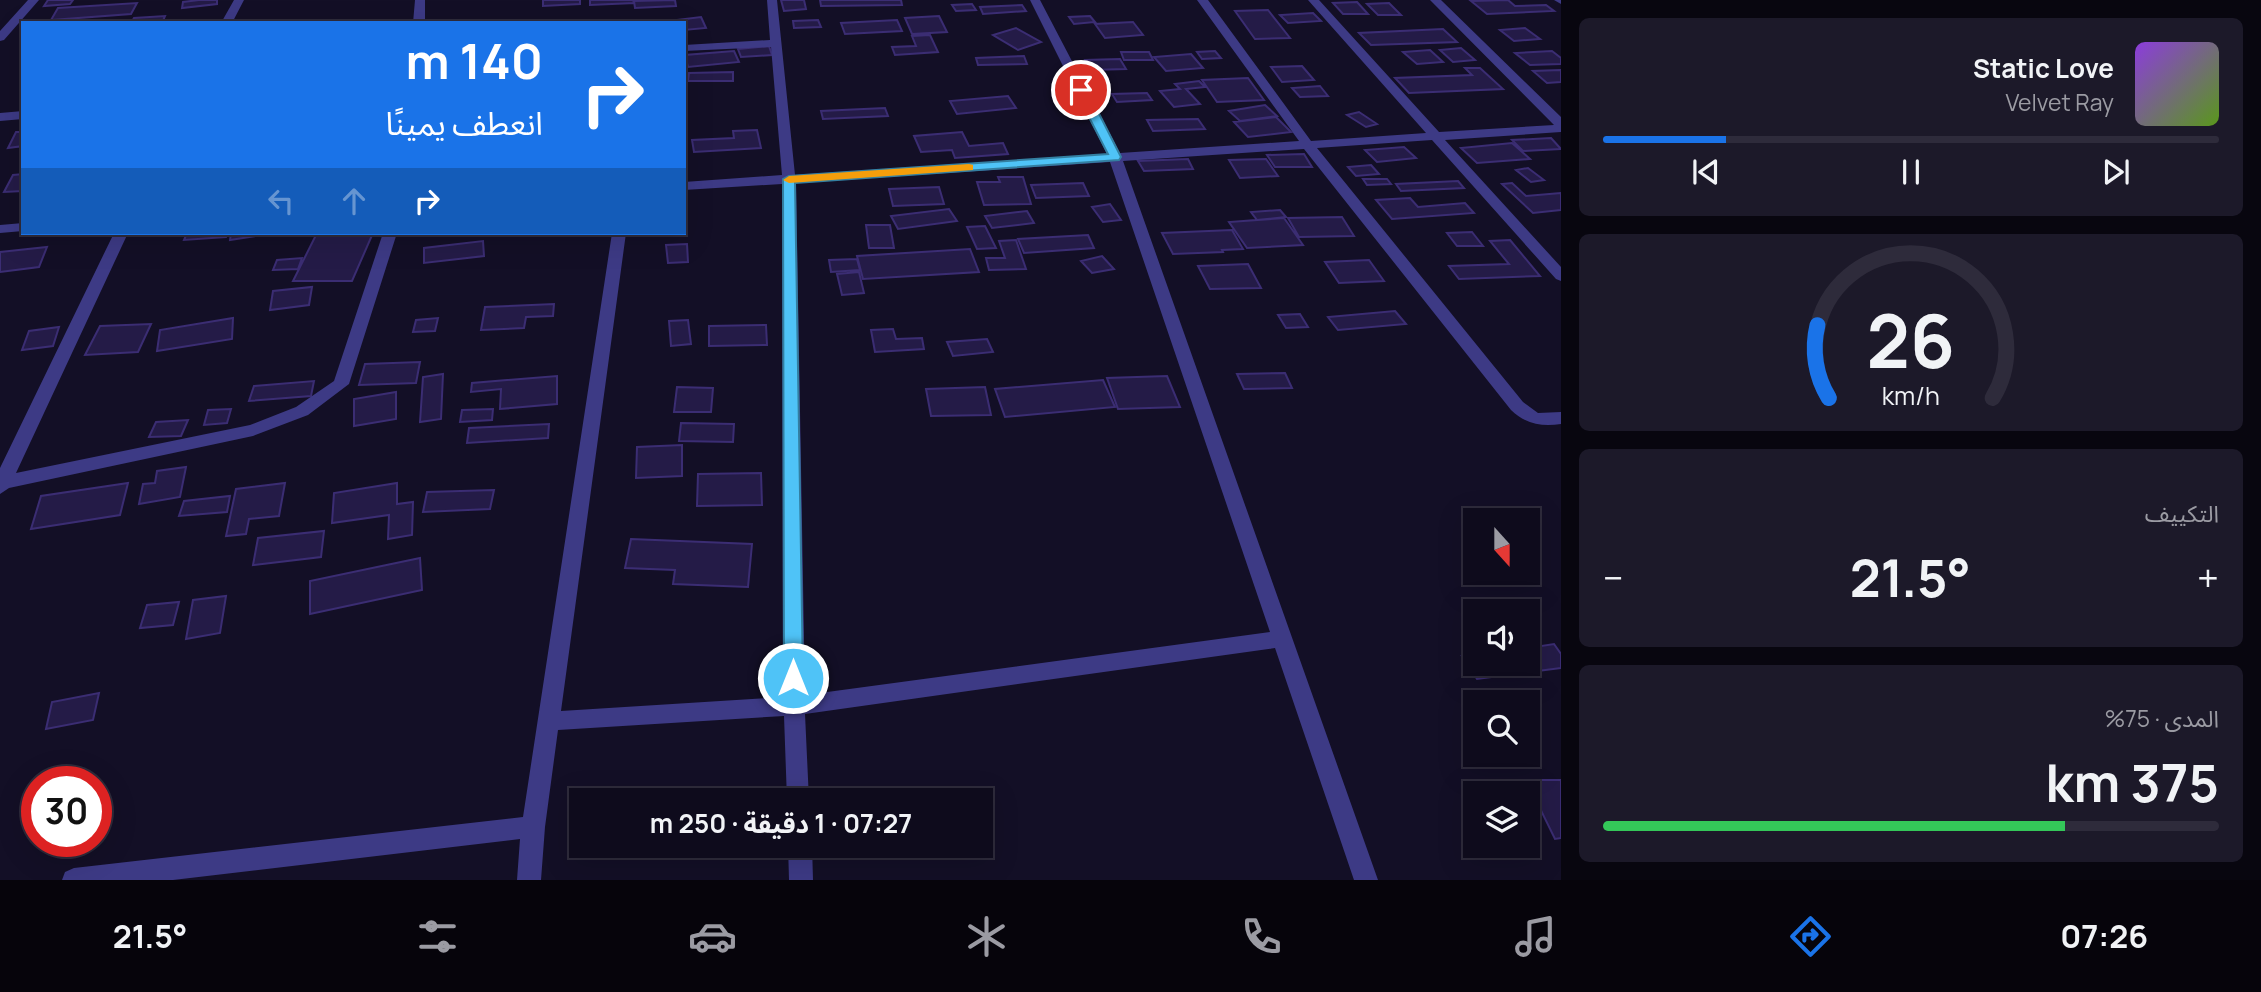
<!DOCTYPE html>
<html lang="ar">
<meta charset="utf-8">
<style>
body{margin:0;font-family:Manrope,"Noto Sans Arabic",sans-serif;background:#1c1929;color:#f1f3f6;direction:rtl;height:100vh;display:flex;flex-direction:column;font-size:26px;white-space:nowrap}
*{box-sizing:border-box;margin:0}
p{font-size:23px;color:#9b9ba3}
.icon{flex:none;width:38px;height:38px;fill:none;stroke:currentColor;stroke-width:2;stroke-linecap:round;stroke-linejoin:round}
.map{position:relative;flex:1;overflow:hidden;direction:ltr}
.side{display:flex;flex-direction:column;gap:18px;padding:18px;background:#08060f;width:700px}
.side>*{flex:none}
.banner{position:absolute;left:21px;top:21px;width:665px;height:214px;border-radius:0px;box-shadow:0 7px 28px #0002,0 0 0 2px #2e2b3b;direction:rtl;background:#1a73e8;color:#fff;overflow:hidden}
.needle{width:46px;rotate:159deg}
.controls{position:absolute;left:1463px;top:508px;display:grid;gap:14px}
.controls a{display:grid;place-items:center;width:77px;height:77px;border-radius:0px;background:#0e0b1c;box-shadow:0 7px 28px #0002,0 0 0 2px #2e2b3b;font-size:35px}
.speed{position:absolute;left:21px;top:766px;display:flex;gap:14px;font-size:35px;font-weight:700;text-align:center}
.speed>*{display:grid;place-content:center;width:91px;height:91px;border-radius:50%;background:#0e0b1c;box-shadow:0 7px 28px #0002,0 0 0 2px #2e2b3b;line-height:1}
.speed .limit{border:10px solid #d22;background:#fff;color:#111}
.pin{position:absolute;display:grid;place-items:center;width:60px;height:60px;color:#fff;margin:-30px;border:4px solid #fff;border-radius:50%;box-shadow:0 2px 7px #0007}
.me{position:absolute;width:77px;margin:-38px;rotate:0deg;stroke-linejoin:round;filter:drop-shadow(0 0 5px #0008)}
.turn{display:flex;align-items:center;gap:24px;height:147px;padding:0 28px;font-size:32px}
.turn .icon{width:91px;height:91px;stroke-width:2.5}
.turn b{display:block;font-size:49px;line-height:60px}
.lanes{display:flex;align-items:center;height:66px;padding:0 28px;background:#0003;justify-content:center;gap:35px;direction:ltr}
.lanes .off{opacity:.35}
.big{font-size:52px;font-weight:700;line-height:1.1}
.side .tile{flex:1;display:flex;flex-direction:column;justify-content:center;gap:10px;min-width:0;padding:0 24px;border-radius:10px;background:#1c1929}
.side .dial{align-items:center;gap:0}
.dial svg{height:182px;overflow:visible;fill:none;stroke:#2e2b3b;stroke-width:7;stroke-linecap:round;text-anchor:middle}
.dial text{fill:#f1f3f6;stroke:none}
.song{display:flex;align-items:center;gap:21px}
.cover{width:84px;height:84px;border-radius:10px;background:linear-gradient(135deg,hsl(270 70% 55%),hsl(90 70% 35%))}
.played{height:7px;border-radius:4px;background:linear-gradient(90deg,#1a73e8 20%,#2e2b3b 20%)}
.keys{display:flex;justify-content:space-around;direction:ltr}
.heat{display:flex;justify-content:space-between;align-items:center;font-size:38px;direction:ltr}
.charge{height:10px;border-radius:5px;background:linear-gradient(90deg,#34c759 75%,#2e2b3b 0)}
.trip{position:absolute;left:569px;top:788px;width:424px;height:70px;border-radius:0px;background:#0e0b1c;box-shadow:0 7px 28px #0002,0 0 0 2px #2e2b3b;font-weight:700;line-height:70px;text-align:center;direction:rtl}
.tabs{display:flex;height:112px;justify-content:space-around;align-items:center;background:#06040b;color:#9b9ba3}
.tabs .icon{width:49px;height:49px}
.tabs .current{color:#1a73e8}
.tabs b{font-size:32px;color:#f1f3f6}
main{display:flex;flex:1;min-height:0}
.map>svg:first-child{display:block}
.building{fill:#241b47;stroke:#3b2d73;stroke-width:2}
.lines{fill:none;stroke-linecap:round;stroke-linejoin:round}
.street{fill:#3d3a85;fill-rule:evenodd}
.route{fill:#4fc3f7;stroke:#337fa1;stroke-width:2}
.slow{fill:#f59e0b}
</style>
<main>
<section class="side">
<div class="tile">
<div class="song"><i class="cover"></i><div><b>Static Love</b><p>Velvet Ray</p></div></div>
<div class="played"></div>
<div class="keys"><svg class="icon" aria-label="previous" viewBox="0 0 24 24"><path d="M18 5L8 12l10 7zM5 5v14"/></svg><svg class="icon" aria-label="pause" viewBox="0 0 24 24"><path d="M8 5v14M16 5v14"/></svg><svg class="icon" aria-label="next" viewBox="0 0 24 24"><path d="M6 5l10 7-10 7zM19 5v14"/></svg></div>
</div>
<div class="tile dial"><svg viewBox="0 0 100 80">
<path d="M14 69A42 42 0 1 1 86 69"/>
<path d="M14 69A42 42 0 0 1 9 37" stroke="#1a73e8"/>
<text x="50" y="56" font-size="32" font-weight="700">26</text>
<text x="50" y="72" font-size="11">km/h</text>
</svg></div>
<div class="tile"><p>التكييف</p>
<div class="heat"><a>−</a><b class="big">21.5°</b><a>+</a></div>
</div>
<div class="tile"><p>المدى · 75%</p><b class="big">375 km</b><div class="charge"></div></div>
</section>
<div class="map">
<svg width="1561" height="880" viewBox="0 0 1561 880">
<rect width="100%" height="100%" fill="#130f26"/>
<path class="building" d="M48 0H73L70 4 44 6Z
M199 0H217V4L182 8 183 2Z
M543 0H580V4L543 6Z
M590 0H633L634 3 590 5Z
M675 0 676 6 635 8 634 1Z
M781 0H804L806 9 784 11Z
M820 0H901L902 5 821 6Z
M1508 0 1515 6 1546 5 1554 11 1487 14 1471 1Z
M1357 2 1368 14H1343L1333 3Z
M137 3 131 14 51 20 58 8Z
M1389 3 1401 15H1378L1367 4Z
M972 4 976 10 956 11 952 5Z
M1022 5 1026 11 983 14 980 7Z
M1268 10 1290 38 1255 39 1235 11Z
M1313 13 1321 21 1288 23 1280 15Z
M165 16 162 23H131L134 18Z
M939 16 947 32 912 34 905 18Z
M1090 16 1095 22 1074 24 1069 17Z
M701 17 706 28 684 30V23H652Z
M818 20 821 27 794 28 793 21Z
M897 20 902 31 845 34 841 23Z
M1133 22 1143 35 1105 38 1095 24Z
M1016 28 1041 42 1018 50 993 35Z
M1525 28 1540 39 1514 41 1500 30Z
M1443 29 1457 42 1371 45 1359 33Z
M930 35 938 52 895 55 892 47 916 46 912 36Z
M769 46 772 55 741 57 738 49Z
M1461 48 1475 60 1453 62 1440 50Z
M1430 50 1443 62 1417 64 1403 52Z
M734 51 739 62 688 67 685 55Z
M1215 51 1221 58 1202 59 1197 52Z
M1552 51 1561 58V64L1530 65 1515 53Z
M1121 52H1149L1153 60H1124Z
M1191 54 1203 68 1166 71 1154 57Z
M1024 56 1027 64 978 65 976 58Z
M1120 59 1126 69 1090 70 1085 60Z
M1302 66 1314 80 1282 82 1271 67Z
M1465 68H1480L1503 89 1409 93 1395 78 1472 75Z
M1561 70V82L1547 83 1533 71Z
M733 72V81H688L689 73Z
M1248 78 1264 100 1217 102 1202 80Z
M1199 81 1205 87 1186 89 1200 104 1174 107 1160 91 1180 89 1175 84Z
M1320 86 1328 96 1300 97 1292 88Z
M1147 93 1152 100 1117 102 1112 94Z
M1008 96 1016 108 957 114 950 101Z
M1265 105 1277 116 1240 121 1229 111Z
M885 108 888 116 823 119 821 111Z
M1359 112 1377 124 1366 127 1347 115Z
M1276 117 1291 132 1248 137 1234 122Z
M1198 119 1205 129 1153 131 1147 120Z
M757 130 761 148 694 152 692 140 734 138 733 131Z
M16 132H23V146L8 148Z
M962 132 969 146 1003 143 1008 154 955 158 952 150 921 152 914 136Z
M1551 138 1561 149 1523 151 1512 140Z
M1512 143 1530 159 1477 163 1461 148Z
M1404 147 1416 158 1377 162 1365 150Z
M1304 154 1312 167H1275L1267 155Z
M1188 159 1193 169 1144 171 1138 161Z
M1266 159 1278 176 1240 178 1229 160Z
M1371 165 1379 174 1356 176 1348 167Z
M1528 168 1544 180 1531 182 1516 170Z
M23 174V191L4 192 13 175Z
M998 177H1023L1031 204 984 205 977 182H1000Z
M1363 179H1387L1391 184 1367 185Z
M1458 181 1464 188 1401 191 1396 184Z
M1083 183 1089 196 1036 198 1031 185Z
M1512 183 1526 196 1561 193V210L1533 213 1502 184Z
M939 187 944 204 893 206 889 189Z
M1410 198 1418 207 1465 203 1474 213 1392 219 1376 200Z
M1110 204 1121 220 1103 222 1092 207Z
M949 209 957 221 898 229 891 216Z
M1280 210 1286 217 1257 220 1251 212Z
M1027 211 1034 223 992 228 985 216Z
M1342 217 1354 236 1299 237 1288 218Z
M1284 218 1303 245 1247 248 1229 222Z
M866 225H890L894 248H869Z
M985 226 996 248 977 249 967 227Z
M1232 230 1243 249 1222 250 1223 252 1173 254 1162 233Z
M1472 232 1483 246H1457L1447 233Z
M187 233H228L226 237 184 240Z
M231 233H256V236L230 240Z
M317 233H373L352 281H293Z
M1088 235 1094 248 1024 253 1018 239Z
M1016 240 1026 269 989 270 986 258H1005L999 241Z
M1510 240 1540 276 1459 279 1449 266 1509 264 1490 241Z
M483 241 484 256 424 263V248Z
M687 244 688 262 668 263 666 245Z
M47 247 39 267 0 272V252Z
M970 249 979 272 863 279 857 256Z
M1102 256 1114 269 1092 273 1081 261Z
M302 258 298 269 273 270 277 260Z
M857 259 860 270 831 272 829 260Z
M1369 260 1384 281 1339 283 1325 262Z
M1248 264 1261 288 1210 289 1198 266Z
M859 272 864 293 842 295 837 274Z
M312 287 309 305 270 310 273 291Z
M554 304 553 316 526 317 524 328 481 330 485 307Z
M1395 311 1406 324 1338 330 1328 317Z
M1300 314 1308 327 1286 328 1278 315Z
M233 318 232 339 157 351 160 330Z
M438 318 435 331 413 332 416 320Z
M688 320 691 344 671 346 669 321Z
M151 324 138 352 85 355 100 326Z
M766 325 767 345 709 346V326Z
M59 327 53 346 22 350 29 331Z
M893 329 896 339 922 338 924 349 875 352 871 330Z
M987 339 993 352 953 356 947 342Z
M420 362 416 383 359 385 365 364Z
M1285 373 1292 388 1244 389 1237 374Z
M443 374 441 419 420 422 423 377Z
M557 376V404L500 409 501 389 471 392 472 383Z
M1167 376 1180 407 1118 409 1107 378Z
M1103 380 1115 407 1005 417 995 389Z
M314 381 311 396 249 401 254 386Z
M677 387 713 388 711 412H674Z
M985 387 991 415 931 416 926 389Z
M396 392V419L354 426V399Z
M231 409 227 423 204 425 208 410Z
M493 409 492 420 460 422 462 410Z
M188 420 181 436 149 437 156 422Z
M681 423 734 424 733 442 679 441Z
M549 424 548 438 467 443 469 428Z
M682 445V476L636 478 637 447Z
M186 467 180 497 139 504 143 484 155 483 157 471Z
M761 473 762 505 697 506 698 474Z
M128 483 120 515 31 529 41 496Z
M285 483 279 516 249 519 246 534 226 536 236 489Z
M397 483V504L413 502 412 535 388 539 389 515 332 523 334 493Z
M494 490 490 509 423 512 427 492Z
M230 496 227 512 179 516 184 501Z
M324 531 321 557 253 565 258 538Z
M631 539 752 544 748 587 673 584 675 570 625 568Z
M420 558 422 590 310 614V581Z
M226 596 220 633 186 639 193 600Z
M179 602 173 625 140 628 147 605Z
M1554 644 1561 654V668L1477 679 1462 656 1475 655V663H1528V648Z
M99 693 93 720 46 729 52 702Z
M1526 780H1561V838L1555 839Z"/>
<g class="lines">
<path class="street" d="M28 0H39L4 40 0 41V31Z
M234 0H244L232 23H221Z
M415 0H425V23H413Z
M767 0H777L795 175 1107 154 1030 0H1040L1120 153 1299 141 1197 0H1208L1311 141 1426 133 1308 0H1319L1439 132 1554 125 1430 0H1441L1561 117V132L1445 140 1561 267V281L1556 279 1432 140 1317 148 1523 402 1538 413 1561 412V424C1542 427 1525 424 1511 410L1304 149 1123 161 1378 880H1354L1275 648 805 714 809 800H787L784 716 558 730 545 827 541 880H517L520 839 173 880H62L65 872 74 868 523 817 612 233H626L561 711 783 697 782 184 684 190V182L782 175 771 47 684 51V45L770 40ZM1110 162 1270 632 805 695 796 183Z
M1554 0H1561V4Z
M23 111V119L0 121V113Z
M23 223V231L0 233V225Z
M114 233H128L16 473 250 425 296 407 334 381 383 233H397L349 384 308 415 253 436 9 488 0 494V468Z
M788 845H812L813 880H789Z"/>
</g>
<path class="route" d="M1077 88 1087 90 1121 157 1119 160 795 183 803 678 800 684 793 686 787 684 784 678 783 179 789 176 1108 154 1075 90Z"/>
<path class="slow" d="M969 164 973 165V170L789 183 783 180 789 176Z"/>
</svg>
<div class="controls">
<a><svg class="needle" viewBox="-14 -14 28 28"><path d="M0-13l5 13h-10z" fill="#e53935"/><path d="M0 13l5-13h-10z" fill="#9b9ba3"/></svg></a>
<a><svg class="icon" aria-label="sound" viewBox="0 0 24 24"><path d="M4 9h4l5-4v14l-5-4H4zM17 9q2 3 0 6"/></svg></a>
<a><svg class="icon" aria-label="search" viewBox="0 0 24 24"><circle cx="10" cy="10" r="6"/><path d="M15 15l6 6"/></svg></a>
<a><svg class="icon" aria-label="layers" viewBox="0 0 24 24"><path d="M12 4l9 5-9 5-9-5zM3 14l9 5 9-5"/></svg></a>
</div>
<div class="speed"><div class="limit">30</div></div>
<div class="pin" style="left:1081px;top:90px;background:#d93025"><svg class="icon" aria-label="arrive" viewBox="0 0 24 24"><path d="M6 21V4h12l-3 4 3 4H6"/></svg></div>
<svg class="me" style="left:793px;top:678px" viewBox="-20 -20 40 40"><circle r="17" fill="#4fc3f7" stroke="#fff" stroke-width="3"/><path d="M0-11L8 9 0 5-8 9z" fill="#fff"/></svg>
<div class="trip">07:27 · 1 دقيقة · 250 m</div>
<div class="banner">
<div class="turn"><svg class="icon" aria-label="right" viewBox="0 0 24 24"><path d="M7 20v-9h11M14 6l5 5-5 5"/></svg><div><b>140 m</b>انعطف يمينًا</div></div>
<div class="lanes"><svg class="icon off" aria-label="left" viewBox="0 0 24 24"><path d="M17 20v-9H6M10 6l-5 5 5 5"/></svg><svg class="icon off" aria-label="ahead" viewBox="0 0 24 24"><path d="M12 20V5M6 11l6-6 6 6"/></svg><svg class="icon" aria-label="right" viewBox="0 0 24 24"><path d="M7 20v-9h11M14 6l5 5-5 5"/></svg></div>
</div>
</div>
</main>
<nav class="tabs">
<b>07:26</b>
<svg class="icon current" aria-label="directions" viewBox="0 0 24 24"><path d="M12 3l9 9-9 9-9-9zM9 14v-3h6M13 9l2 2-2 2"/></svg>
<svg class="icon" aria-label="music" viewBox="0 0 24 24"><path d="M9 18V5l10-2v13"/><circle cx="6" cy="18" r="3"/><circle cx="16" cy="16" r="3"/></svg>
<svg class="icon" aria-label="phone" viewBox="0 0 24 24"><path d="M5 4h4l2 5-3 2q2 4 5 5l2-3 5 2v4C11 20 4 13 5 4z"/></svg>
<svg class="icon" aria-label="climate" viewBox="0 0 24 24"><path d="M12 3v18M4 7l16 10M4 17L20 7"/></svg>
<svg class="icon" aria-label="car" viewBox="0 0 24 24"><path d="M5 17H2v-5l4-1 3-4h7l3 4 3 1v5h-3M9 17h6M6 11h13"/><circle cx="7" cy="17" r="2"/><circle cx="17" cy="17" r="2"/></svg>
<svg class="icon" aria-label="filters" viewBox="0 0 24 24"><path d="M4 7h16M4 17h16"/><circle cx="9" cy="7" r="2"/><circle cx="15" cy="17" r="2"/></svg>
<b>21.5°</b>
</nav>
